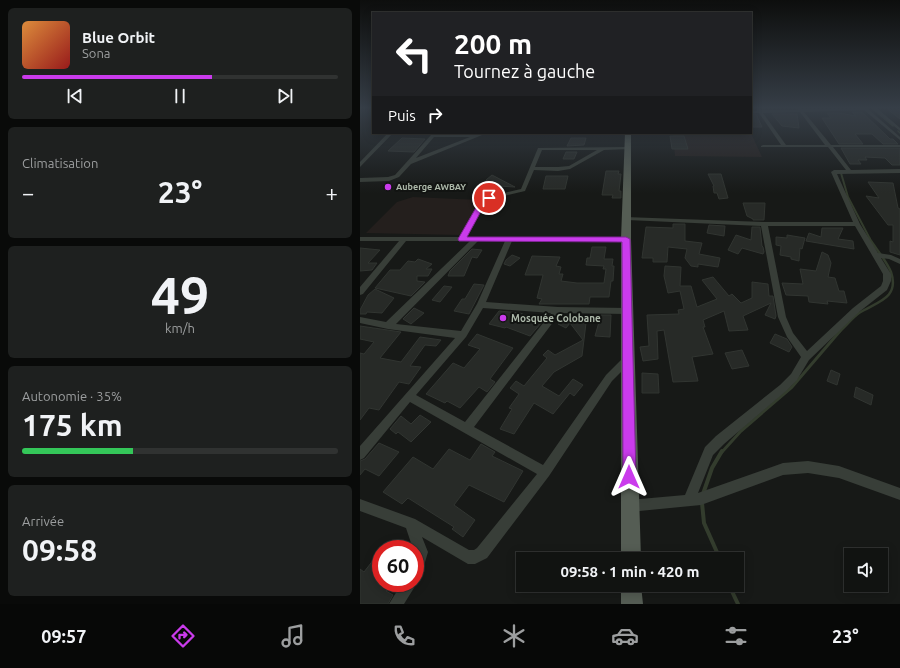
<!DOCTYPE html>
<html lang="fr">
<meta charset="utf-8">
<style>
body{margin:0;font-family:Ubuntu,sans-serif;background:#1e201f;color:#f1f3f6;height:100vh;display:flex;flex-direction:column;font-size:15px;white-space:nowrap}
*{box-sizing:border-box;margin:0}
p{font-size:13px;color:#9c9e9f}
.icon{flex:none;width:22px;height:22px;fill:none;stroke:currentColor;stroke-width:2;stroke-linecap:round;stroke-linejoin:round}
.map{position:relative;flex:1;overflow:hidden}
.drawer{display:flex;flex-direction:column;gap:8px;padding:8px;background:#090a09;width:360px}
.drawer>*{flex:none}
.hud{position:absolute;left:12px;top:12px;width:380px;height:122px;border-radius:0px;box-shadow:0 2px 10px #0003,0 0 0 1px #303231;background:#202124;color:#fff;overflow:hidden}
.controls{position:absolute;left:484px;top:548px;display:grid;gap:8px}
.controls a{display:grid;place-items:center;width:44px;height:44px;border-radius:0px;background:#111311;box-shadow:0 2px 10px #0003,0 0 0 1px #303231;font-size:20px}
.speed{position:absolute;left:12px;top:540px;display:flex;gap:8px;font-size:20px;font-weight:700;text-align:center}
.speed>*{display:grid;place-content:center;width:52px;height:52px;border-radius:50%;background:#111311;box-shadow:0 2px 10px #0003,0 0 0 1px #303231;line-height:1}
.speed .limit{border:6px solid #d22;background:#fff;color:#111}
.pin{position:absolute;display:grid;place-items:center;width:34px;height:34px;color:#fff;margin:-17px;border:2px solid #fff;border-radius:50%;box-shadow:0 1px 4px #0007}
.me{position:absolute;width:44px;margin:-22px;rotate:0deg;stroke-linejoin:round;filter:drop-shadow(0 0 3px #0008)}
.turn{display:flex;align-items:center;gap:14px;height:84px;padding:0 16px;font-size:18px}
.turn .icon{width:52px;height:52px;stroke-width:2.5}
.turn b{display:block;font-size:28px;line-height:34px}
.then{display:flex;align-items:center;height:38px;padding:0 16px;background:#0003;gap:8px;font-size:15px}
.big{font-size:30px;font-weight:700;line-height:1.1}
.drawer .card{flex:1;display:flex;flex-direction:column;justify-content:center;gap:6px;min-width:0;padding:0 14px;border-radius:6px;background:#1e201f}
.drawer .dial{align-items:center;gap:0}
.dial b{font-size:52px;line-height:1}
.song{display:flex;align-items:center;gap:12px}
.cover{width:48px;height:48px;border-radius:6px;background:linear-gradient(135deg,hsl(30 70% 55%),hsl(0 70% 35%))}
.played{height:4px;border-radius:2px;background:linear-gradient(90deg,#ca3bec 60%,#303231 60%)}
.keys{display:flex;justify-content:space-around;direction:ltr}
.heat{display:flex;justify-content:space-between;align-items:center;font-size:22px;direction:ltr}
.charge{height:6px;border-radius:3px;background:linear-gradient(90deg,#34c759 35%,#303231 0)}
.trip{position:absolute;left:156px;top:552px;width:228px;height:40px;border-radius:0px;background:#111311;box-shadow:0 2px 10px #0003,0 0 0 1px #303231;font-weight:700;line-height:40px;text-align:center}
.tabs{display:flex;height:64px;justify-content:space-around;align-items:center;background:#070807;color:#9c9e9f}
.tabs .icon{width:28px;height:28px}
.tabs .current{color:#ca3bec}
.tabs b{font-size:18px;color:#f1f3f6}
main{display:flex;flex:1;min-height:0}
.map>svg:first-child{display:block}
.green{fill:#241f1d}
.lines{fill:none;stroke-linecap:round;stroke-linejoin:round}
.stream-far4{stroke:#333c2d;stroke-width:1.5}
.stream-far3{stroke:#333c2d;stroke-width:2}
.stream-far2{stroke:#333c2d;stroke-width:2.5}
.stream-far1{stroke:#333c2d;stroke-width:3}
.stream{stroke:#333c2d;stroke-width:4}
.building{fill:#272a27;stroke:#313531}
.street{fill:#383e38;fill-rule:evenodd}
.primary{fill:#555d54;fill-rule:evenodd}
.route{fill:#ca3bec;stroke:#832699}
.poi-dot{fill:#ca3bec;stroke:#121412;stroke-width:1.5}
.labels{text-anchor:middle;stroke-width:4;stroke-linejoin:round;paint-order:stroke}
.far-poi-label{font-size:9px;font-weight:bold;fill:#acb8a9;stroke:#121412;text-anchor:start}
.poi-label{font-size:10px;font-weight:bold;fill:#acb8a9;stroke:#121412;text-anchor:start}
</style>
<main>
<section class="drawer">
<div class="card">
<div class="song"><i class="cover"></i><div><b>Blue Orbit</b><p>Sona</p></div></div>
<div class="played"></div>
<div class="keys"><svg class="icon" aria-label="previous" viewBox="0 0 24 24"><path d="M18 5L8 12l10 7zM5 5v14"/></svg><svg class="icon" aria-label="pause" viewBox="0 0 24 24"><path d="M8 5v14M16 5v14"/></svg><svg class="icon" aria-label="next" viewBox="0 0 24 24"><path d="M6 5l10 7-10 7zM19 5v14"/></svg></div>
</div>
<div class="card"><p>Climatisation</p>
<div class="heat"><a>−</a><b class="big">23°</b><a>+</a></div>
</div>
<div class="card dial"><b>49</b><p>km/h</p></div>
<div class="card"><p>Autonomie · 35%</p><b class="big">175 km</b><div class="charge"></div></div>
<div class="card"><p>Arrivée</p><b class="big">09:58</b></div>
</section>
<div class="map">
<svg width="540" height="604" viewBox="0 0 540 604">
<rect width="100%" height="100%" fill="#171917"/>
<path class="green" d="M313 133H391L402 157 315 156Z
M53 197 120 200 100 235 6 233 37 202Z"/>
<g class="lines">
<path class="stream-far4" d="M514 110 533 126
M538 131 540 133"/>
<path class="stream-far3" d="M484 172 481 173 488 197 510 239"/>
<path class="stream-far2" d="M479 332C486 326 492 318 499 313 516 302 540 299 531 272 526 260 516 249 509 238"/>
<path class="stream-far1" d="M362 452 381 431 432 387 480 331"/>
<path class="stream" d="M343 494 352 468 362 451
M342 503 344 523 360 559
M369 585 378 604"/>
</g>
<path class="building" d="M526 108H540V119Z
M492 112H502L530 139H533L538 144H523L512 134H495L503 144H479L462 118H471L467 113H479L496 116Z
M391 114H396L402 127H391Z
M412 114H437L439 128 422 126Z
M310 136H324L328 149H312Z
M42 138 65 139 54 152 28 151Z
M211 138H226L224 145 207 146Z
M481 148H540V165H532L525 158 505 157 507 160H498L501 164H490Z
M206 152H217L214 159H203Z
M246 171H259L258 174H261L259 191H261V198H252L253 195H242Z
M348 174H361L368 198 359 199 357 193H354L353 186H354Z
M132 175 155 187 138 186 126 180Z
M186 176H208L205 189H183Z
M508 182 533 183 538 208 540 209V255L530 252V241L533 242V225H528L506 196 519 198Z
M383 203H405L404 220H393V219L387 216Z
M313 224H325V241L342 243 339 254 360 258 358 267 338 264V267L331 266 325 258 327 249 308 247 307 262H293V258H282L286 227 313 228Z
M349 225 365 226 364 236 347 233Z
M392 227H400L402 246 403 247 404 252 403 254 382 248 378 254 368 250 376 235 391 240Z
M462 228H483L478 239 493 241 494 249 446 241 449 233 461 237Z
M427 235 445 238 442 249 440 248 439 261 431 259V257L420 255 421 246 416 245V237L427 238Z
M232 247H246L244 259H253L252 266H254L253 281H251L249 297H230L229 304H179L182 299 177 298 183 275H165L172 256 200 257 196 266 201 267 199 274H203L201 281 217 283H244L246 269H243L244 266 226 265 227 258H230Z
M0 248 20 250 8 263H17L12 270 0 271Z
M112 249 122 250 117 258 112 257 104 276H88L90 271Z
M462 252 468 255 471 263 468 277 475 278 479 291H484L487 303 467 301 468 304 449 302 448 296 426 295 422 283 443 284 440 269 456 271Z
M152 255 160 258 150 266 144 264 146 260Z
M58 259 72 264 66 269H72L68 276H57V281L65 282 51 296 15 288 30 270H40L48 261 55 262Z
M305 266 321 267 320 286H331L337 307 357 299 342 280 353 277 369 296 372 294 381 303 392 298V282L408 284 409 296H413L416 316 415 319 405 315 411 303 383 316 388 330 369 331 364 311 343 320 345 327H343L353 354 332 357 338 381 313 382 304 330 297 331 298 359 283 361 280 347 289 346 287 315 319 314 318 310 324 309 320 291 308 293 304 276Z
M114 284 124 285 109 314 94 311 102 299H105Z
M84 286 92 287 80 302 72 300Z
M15 289 34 298 22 313 7 312 6 314H0V310L8 295Z
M54 308 64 313 51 324 43 319Z
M139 311 160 313 182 322 170 336 146 327 145 328 129 324Z
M204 315H210L226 323 222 356 194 372 182 386 199 396 213 379 223 385 214 396 210 393 193 414 174 403 154 434 140 429 152 409 149 408 159 394 150 388 156 381 164 386 187 358 183 355 188 350 195 355 223 340 210 323 206 328 198 324 205 316Z
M241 315H251L250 337 235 336Z
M0 326 41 332 20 358 41 362 60 337 81 340 76 346 65 345 50 366 61 367 49 384 39 382 19 410 9 408 0 420V353L4 354 14 342 0 339Z
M117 334 153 348 130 379 135 382 127 392 119 387 100 408 87 401 85 403 66 394 93 363 104 368 120 349 108 345Z
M415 334 427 339 432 347 429 352 410 343Z
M382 350 389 366 372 369 365 353Z
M471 370 480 374 477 385 467 381Z
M282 373 298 374 299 393H282Z
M496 387 513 395 511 405 494 397Z
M60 415 71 422 51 442 38 432 36 434 30 429 41 416 51 424Z
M19 443 39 452 19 476 5 469 0 475V461L5 459Z
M121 444 135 452 132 456 163 471 144 502 109 485 94 505 115 520 103 537 92 529 94 527 48 498 42 504 23 492 53 457 73 469 89 449 110 460Z
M21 550V583H32L26 591 33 595 28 604H0V569L4 572Z"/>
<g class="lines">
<path class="street" d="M397 108H399L401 110H438L437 108H441L442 109 507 108 540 137V140L504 110 444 112 471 145H540V147H473L491 170 540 169V173L477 174 500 224 518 253 531 255 540 259V264L529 259 521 258 531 274V281L527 290 499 312 449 360 437 380 426 391 364 444 353 455 338 493 423 463 448 461 479 466 540 488V500L479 478 448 473 423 475 341 505 269 512 265 510 263 506 265 502 269 500 325 495 345 447 356 436 420 385 431 374 441 357 427 337 418 317 401 226 267 220 264 218 265 217 404 222H493L471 172 474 170H486L468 147H401V146L403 145H421L399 113H391V111H397ZM440 112 465 145H426L403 113ZM408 226H495L523 274V281L521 286 493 308 447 351 433 333 426 317Z
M512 108H517L540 128V131Z
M28 133H33L0 167V162Z
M121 133H127L51 164 39 177 29 181 0 182V178L28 177 35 175 71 135H117ZM74 137H110L56 158Z
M268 147H270V149L244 150 210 169 198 171 174 170 165 191 127 200 107 237H266L269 239 266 241H152L126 302 198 307 267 308 270 309 271 311 270 313 267 314 200 313 114 427 183 465 246 375 265 356 268 355 271 356 273 359 271 362 252 381 189 476 127 558 115 564H108L62 537 68 552 60 579 56 580 57 583 44 604H29L42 583H55V549H53L46 528 0 511V499L55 519 109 550H114L117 548 177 474 50 402 4 458 0 460V446L95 338 28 329 0 323V317L26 322 110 241H46L3 294 0 295V287L39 241H0V237H100L123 198 161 189 178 148ZM182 150H237L209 166 198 167H175ZM118 241H145L117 304 101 331 36 324ZM123 308 191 313 105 422 56 395 106 337Z"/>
<path class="primary" d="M265 133H271V239L281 559H261V239Z
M261 585H281L283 604H261Z"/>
</g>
<linearGradient id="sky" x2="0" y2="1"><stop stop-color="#0d0e0d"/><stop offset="0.56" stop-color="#363e47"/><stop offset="1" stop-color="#363e47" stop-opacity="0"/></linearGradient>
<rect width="540" height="193" fill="url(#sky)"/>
<path class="route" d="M129 196 132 198 126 202 107 237H266L270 239 276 477 274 481 269 483 265 481 263 477 262 242 99 241 98 239 121 199Z"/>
<g class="poi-dot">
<circle cx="28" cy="187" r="4"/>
<circle cx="143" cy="318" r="4"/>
</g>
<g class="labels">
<g class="far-poi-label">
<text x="36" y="190">Auberge AWBAY</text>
</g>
<g class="poi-label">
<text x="151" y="322">Mosquée Colobane</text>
</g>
</g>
</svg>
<div class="controls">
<a><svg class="icon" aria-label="sound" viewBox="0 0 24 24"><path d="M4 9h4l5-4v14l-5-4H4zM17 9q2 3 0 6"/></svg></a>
</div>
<div class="speed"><div class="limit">60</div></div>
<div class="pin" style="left:129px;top:198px;background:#d93025"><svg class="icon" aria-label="arrive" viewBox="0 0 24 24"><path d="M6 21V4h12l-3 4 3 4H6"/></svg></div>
<svg class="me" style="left:269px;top:477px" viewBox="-20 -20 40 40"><path d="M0-17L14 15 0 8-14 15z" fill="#ca3bec" stroke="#fff" stroke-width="4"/></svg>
<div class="trip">09:58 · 1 min · 420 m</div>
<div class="hud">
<div class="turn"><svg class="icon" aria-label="left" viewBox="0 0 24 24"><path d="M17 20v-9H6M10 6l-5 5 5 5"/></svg><div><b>200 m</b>Tournez à gauche</div></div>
<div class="then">Puis<svg class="icon" aria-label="right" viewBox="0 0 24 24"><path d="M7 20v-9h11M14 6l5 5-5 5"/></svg></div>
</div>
</div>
</main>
<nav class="tabs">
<b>09:57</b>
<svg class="icon current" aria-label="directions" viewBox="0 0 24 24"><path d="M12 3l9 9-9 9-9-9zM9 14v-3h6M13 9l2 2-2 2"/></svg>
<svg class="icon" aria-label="music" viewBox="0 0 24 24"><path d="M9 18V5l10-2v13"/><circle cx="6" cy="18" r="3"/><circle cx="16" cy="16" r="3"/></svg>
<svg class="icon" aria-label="phone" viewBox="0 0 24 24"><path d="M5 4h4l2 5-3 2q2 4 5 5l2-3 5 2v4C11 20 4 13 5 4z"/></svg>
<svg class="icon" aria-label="climate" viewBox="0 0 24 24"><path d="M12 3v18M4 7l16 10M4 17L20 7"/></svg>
<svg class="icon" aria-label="car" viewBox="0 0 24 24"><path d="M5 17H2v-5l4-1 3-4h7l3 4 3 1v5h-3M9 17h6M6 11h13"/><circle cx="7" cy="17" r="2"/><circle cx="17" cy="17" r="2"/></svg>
<svg class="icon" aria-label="filters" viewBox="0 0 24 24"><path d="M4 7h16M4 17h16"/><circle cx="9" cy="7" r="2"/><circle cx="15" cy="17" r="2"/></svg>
<b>23°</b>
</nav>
